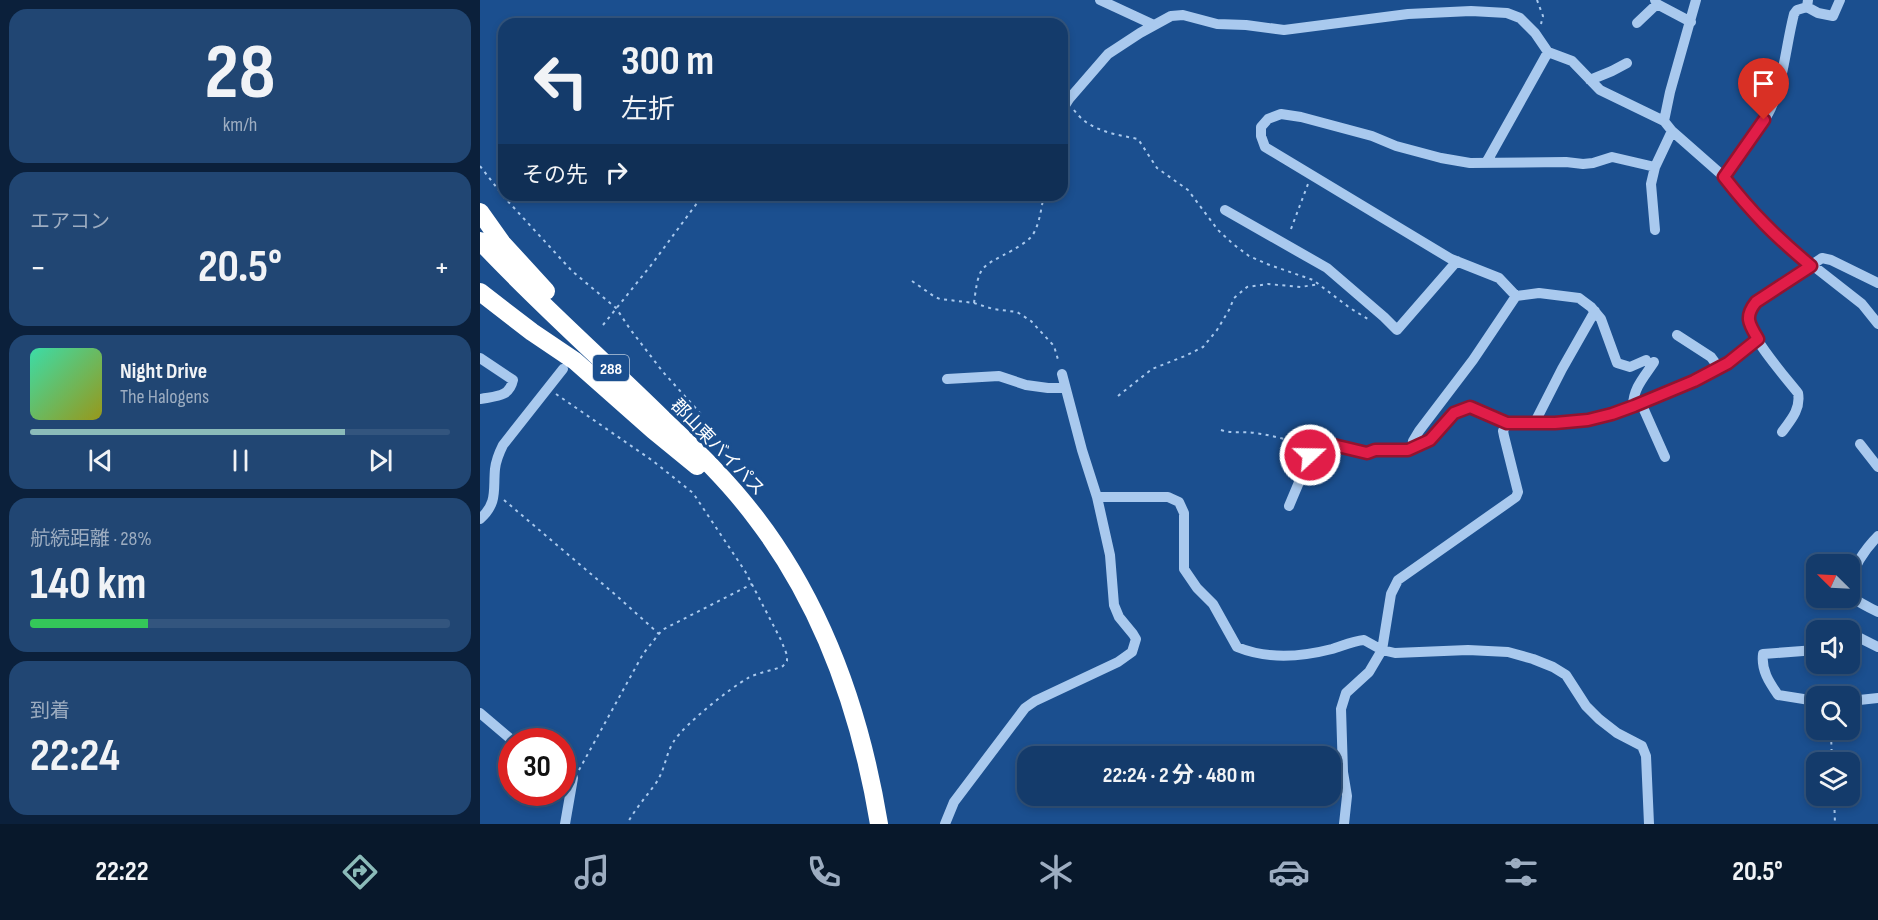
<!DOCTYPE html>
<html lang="ja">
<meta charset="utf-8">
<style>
body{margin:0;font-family:"Sofia Sans Condensed","Noto Sans JP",sans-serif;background:#214673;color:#f1f3f6;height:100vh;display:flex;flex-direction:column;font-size:22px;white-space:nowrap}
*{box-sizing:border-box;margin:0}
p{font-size:20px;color:#9dadc1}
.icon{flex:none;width:33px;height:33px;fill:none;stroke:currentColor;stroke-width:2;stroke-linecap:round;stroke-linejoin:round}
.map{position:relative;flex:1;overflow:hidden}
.sheet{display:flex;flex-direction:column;gap:9px;padding:9px;background:#0b203b;width:480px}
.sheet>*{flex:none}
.top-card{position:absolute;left:18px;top:18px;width:570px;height:183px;border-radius:18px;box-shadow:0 3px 9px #0003,0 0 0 2px #33557e;background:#143b6b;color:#f1f3f6;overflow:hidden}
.needle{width:39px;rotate:294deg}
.fabs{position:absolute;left:1326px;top:554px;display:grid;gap:12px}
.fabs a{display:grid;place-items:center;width:54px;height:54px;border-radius:12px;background:#143b6b;box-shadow:0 3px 9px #0003,0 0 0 2px #33557e;font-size:30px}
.speed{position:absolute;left:18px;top:728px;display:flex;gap:12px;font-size:30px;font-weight:700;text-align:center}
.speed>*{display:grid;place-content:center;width:78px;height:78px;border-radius:50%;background:#143b6b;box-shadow:0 3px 9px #0003,0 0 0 2px #33557e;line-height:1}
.speed .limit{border:9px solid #d22;background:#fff;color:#111}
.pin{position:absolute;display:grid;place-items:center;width:51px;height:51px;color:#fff;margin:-62px -26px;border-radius:50% 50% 50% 0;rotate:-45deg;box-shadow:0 0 6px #0007}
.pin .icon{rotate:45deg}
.me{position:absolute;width:66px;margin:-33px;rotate:69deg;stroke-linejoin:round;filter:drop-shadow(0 0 4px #0008)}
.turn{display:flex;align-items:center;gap:21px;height:126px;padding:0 24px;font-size:27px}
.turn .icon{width:78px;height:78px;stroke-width:2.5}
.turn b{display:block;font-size:42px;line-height:51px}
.then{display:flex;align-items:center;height:57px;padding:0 24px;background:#0003;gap:12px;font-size:22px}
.big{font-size:45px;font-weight:700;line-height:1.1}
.sheet .tile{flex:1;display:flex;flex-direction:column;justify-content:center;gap:9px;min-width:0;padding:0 21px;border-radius:18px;background:#214673}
.sheet .dial{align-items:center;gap:0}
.dial b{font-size:78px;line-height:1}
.song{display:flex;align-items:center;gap:18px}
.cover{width:72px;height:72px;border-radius:9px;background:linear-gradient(135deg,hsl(160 70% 55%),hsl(60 70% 35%))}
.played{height:6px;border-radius:3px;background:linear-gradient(90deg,#8bbbb9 75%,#33557e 75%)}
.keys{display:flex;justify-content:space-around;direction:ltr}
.heat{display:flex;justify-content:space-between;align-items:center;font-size:33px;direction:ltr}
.charge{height:9px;border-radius:4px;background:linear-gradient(90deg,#34c759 28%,#33557e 0)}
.trip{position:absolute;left:537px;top:746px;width:324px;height:60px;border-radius:18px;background:#143b6b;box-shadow:0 3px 9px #0003,0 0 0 2px #33557e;font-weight:700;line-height:60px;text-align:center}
.dock{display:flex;height:96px;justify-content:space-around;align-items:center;background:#08182b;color:#9dadc1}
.dock .icon{width:42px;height:42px}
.dock .selected{color:#8bbbb9}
.dock b{font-size:27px;color:#f1f3f6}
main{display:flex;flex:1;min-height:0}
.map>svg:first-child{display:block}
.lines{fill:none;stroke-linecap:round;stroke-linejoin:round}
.path{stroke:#a9c9ee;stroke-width:2;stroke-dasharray:3 4.5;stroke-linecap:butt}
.minor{stroke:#a9c9ee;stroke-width:10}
.highway{stroke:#fff;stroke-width:18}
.route-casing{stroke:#92132f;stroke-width:15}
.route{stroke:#e11d48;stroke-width:10}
.labels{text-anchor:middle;stroke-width:6;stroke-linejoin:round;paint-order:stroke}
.shield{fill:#1b4f8f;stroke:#bbcadd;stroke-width:1.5}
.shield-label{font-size:16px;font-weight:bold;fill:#fff}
.street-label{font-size:18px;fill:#fff;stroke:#1b4f8f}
</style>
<main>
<section class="sheet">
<div class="tile dial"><b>28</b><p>km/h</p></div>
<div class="tile"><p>エアコン</p>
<div class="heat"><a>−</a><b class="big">20.5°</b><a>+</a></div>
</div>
<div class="tile">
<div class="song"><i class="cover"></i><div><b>Night Drive</b><p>The Halogens</p></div></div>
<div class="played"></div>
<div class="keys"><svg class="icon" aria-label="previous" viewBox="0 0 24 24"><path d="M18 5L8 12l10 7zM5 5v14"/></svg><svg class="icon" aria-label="pause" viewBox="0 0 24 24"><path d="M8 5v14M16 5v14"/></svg><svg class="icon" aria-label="next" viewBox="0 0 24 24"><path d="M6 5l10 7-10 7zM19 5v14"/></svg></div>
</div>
<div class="tile"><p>航続距離 · 28%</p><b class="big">140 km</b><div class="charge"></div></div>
<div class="tile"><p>到着</p><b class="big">22:24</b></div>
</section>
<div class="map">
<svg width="1398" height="824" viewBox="0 0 1398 824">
<rect width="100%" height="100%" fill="#1b4f8f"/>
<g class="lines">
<path class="path" d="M1057 0 1063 16 1061 24
M594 110C609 131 634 134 658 139L677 168 708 190 738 230 753 244 769 256 787 264 833 280 870 308 891 321
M0 166 24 197 92 271 136 308 150 329 183 372 221 414
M811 229 828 184
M432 281 455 297 460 299 494 303 513 309 537 312 551 321 574 346 579 363
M494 303C499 264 500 268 533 250 539 246 547 242 552 236 560 224 561 208 564 195
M123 325 172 264 223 195
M76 394 173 461 213 493 265 571 301 640 307 655V661L303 666C292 671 279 672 268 678 249 689 206 723 194 741 186 753 185 770 176 783 166 797 155 809 147 824
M638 396 672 369 705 356 723 347 737 330 749 310 754 298 767 287 788 284 821 287 839 284
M741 430C753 434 763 431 775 433 792 435 807 441 824 442
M24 500 138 597 179 634
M1351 734 1352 762
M99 770 163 654 182 630 272 584
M1354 795 1355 824"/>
<path class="minor" d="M620 0 674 25
M1175 0 1177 4 1211 22
M1327 7 1338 13 1353 16 1360 0
M1157 23 1177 4
M1110 80 1132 71 1147 63
M582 110 589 99 628 54 660 33 691 16 703 15 737 24 766 25 804 30 928 14 991 11 1027 13 1040 18 1055 33 1068 52 1092 61 1120 90 1184 121 1192 131 1242 175 1266 206 1294 235 1382 304 1398 324
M1184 121 1190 92 1216 0
M1006 163 1068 52
M1244 177C1259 155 1279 133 1291 108 1304 79 1306 45 1314 14L1317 10 1327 7 1328 0
M745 210 847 268 904 317 917 330 977 261
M1175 230 1171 184 1175 167 1192 131
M1197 335 1231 357 1239 368
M0 358 33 380C29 398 15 396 0 399
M1166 360 1150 367 1137 363 1121 319 1111 307 1099 298 1059 293 1036 296 1019 278 971 259 785 147 781 136V127L788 119 801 114 821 117 892 136 916 146 961 158 990 163 1086 162 1103 164 1113 163 1132 157 1175 167
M467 379 519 376 546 385 568 388H584
M1161 403 1185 457
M1153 406C1153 388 1165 376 1174 362
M1054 424 1082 369 1115 311
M1302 432C1311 420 1321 409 1318 393 1306 378 1270 337 1268 319 1267 312 1272 307 1276 302L1342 258 1351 260 1398 283
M1380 444 1398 467
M932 448 933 441 939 431 993 360 1036 296
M617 497H688L699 502 704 513V569L717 588 733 604 757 647C786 659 821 657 852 649 862 646 873 641 884 640L902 650 911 594 918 580 1036 497 1038 492 1024 436 1023 431 1027 423
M809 506 833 449 838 444 845 443 887 452 895 450H928L950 440 974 413 990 407 1027 423H1075L1108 420 1133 414 1214 381 1248 363 1278 339
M0 519C18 503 13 490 15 469 16 460 19 453 23 445L83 369
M1370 587C1371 569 1385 549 1398 536
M1370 588C1372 602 1386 605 1398 612
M1370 633 1398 647
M1336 650 1283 654C1281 670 1289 682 1298 695L1336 701
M1370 701 1398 698
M0 713 33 741
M82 772 93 778 85 824
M465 824 474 802 545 708 555 701 638 662 652 652 656 639 653 634 639 617 634 605 630 555 617 497 602 450 582 374
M864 824 867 796 863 772 861 709 866 693 889 672 902 650 915 653 988 650 1028 652 1053 659 1073 667 1086 675 1106 706 1119 719 1137 733 1162 746 1166 756 1169 824"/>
<path class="highway" d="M0 212 22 243 66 291
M0 241C58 303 122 359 183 419 216 450 249 482 276 518 344 607 381 715 399 824
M0 292 52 332 95 361 173 430 217 466"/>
</g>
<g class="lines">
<g class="route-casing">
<path id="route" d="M830 455 833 449 838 444 845 443 887 453 895 450H928L950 440 974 413 990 407 1027 423H1075L1108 420 1132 414 1154 406 1214 381 1248 363 1278 339C1269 324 1264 317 1276 302L1331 266C1296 237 1272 213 1244 177L1284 120"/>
</g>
<use href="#route" class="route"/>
</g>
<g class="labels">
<rect class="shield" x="113" y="355" width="36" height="26" rx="4.5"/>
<g class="shield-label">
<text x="131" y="374">288</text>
</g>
<g class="street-label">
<text transform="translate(238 447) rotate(46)" y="6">郡山東バイパス</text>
</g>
</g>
</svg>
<div class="fabs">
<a><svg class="needle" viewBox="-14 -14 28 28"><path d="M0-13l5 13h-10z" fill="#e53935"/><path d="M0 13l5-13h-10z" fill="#9dadc1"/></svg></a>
<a><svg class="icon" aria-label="sound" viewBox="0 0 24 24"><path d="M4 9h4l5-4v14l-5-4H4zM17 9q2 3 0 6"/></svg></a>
<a><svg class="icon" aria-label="search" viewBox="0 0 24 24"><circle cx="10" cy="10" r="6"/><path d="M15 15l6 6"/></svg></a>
<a><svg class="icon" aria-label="layers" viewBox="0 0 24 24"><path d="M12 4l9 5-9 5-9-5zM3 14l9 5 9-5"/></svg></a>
</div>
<div class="speed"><div class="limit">30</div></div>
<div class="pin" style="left:1284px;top:120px;background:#d93025"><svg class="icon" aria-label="arrive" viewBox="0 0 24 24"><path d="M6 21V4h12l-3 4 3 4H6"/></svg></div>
<svg class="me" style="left:830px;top:455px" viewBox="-20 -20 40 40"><circle r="17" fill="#e11d48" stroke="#fff" stroke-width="3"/><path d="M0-11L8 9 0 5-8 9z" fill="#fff"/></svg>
<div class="trip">22:24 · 2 分 · 480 m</div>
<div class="top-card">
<div class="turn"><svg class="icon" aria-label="left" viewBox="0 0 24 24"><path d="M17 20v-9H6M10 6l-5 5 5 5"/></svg><div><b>300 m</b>左折</div></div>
<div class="then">その先<svg class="icon" aria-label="right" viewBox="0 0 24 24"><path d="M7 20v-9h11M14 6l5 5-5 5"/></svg></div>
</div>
</div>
</main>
<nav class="dock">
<b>22:22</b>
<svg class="icon selected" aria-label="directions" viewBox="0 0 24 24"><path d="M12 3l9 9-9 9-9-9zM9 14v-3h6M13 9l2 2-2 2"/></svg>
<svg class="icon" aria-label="music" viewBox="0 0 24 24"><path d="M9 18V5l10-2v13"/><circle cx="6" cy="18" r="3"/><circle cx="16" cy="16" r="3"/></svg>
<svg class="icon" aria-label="phone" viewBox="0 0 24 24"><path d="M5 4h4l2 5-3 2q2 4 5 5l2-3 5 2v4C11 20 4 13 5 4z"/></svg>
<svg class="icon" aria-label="climate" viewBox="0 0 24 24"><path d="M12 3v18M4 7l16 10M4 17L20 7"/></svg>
<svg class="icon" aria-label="car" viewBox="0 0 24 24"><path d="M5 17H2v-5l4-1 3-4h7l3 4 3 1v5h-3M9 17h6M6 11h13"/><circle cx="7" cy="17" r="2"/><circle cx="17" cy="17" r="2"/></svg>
<svg class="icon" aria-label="filters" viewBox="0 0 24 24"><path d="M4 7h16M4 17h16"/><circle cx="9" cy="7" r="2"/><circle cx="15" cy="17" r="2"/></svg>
<b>20.5°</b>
</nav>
